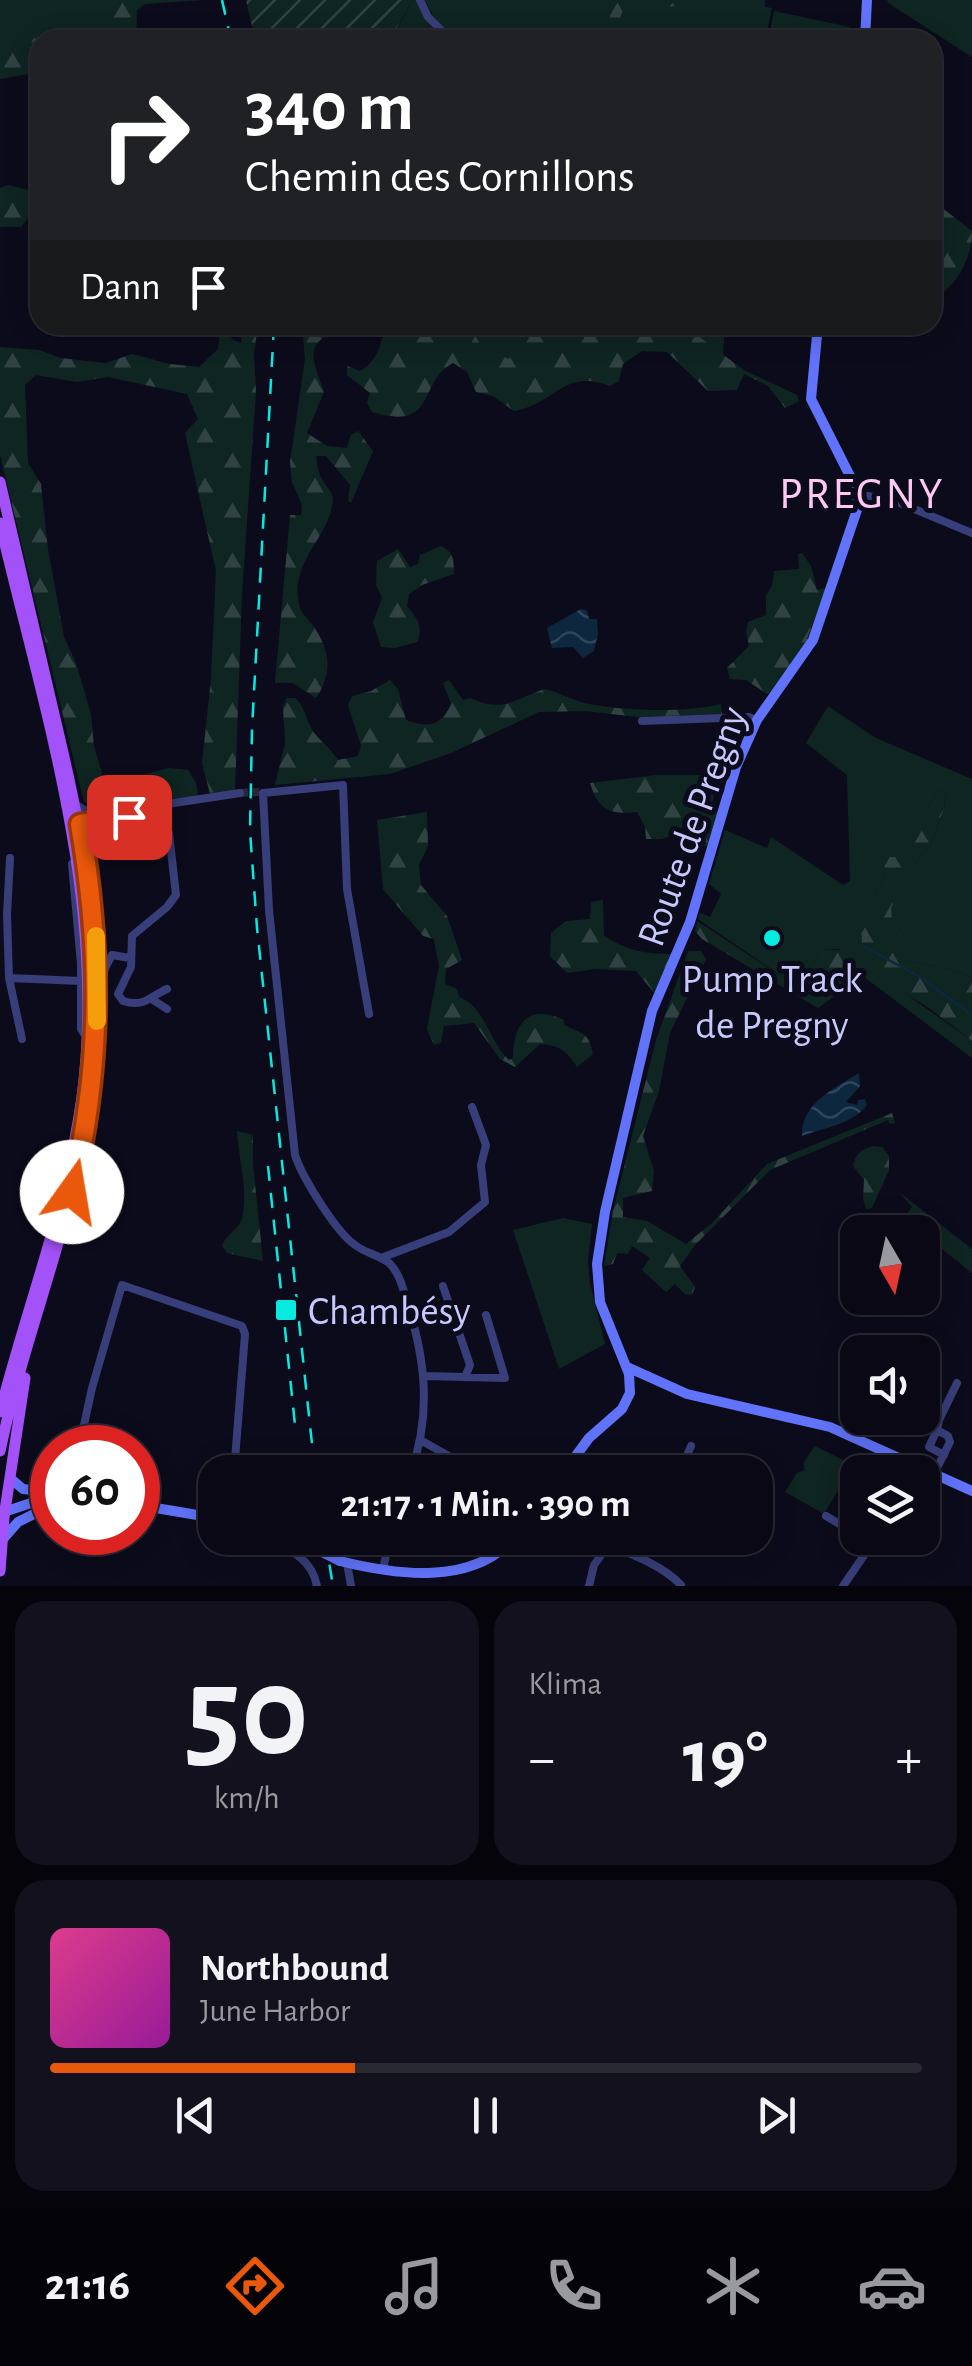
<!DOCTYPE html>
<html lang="de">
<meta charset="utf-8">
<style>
body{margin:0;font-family:"Alegreya Sans",sans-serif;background:#12111d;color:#f1f3f6;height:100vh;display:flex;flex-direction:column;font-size:38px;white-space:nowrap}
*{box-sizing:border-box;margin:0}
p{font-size:32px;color:#999aa0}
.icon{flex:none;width:55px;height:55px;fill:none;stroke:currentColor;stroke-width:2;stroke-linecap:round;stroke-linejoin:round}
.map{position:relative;height:1586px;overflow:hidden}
.details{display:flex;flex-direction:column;gap:15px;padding:15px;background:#05040b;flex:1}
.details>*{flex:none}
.top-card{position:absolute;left:30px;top:30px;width:912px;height:305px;border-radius:30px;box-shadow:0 5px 25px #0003,0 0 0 2px #292934;background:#202124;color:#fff;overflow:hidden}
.needle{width:65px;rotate:171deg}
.buttons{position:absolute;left:840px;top:1215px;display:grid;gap:20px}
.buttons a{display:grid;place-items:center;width:100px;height:100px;border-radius:20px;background:#090814;box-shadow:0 5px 25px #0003,0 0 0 2px #292934;font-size:50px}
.speed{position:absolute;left:30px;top:1425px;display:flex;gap:20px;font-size:50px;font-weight:700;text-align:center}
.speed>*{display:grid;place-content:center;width:130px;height:130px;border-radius:50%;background:#090814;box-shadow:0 5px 25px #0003,0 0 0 2px #292934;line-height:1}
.speed .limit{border:15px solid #d22;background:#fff;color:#111}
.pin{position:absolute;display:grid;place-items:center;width:85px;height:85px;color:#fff;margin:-42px;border-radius:20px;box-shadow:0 5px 15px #0006}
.me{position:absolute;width:110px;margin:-55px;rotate:13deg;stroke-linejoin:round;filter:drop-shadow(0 0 8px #0008)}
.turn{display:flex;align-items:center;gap:35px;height:210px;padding:0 50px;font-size:45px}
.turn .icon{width:130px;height:130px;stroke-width:2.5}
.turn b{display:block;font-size:70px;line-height:85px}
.then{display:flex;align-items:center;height:95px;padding:0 50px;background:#0003;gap:20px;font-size:38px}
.big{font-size:75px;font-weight:700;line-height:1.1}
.details .card{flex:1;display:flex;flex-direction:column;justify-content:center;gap:15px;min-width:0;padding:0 35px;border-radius:30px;background:#12111d}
.details .dial{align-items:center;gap:0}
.dial b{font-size:130px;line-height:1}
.song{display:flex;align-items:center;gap:30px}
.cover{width:120px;height:120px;border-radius:15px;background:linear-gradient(135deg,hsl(330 70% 55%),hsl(300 70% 35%))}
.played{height:10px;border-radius:5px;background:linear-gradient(90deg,#ea580c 35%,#292934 35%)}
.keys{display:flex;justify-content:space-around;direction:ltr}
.heat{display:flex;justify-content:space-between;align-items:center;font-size:55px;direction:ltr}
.details .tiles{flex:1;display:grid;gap:15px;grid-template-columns:1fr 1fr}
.card:last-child{grid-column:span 2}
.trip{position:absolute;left:198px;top:1455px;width:575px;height:100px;border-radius:30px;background:#090814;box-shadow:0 5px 25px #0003,0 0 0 2px #292934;font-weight:700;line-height:100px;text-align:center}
.dock{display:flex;height:160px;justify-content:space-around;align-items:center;background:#040308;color:#999aa0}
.dock .icon{width:70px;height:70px}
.dock .selected{color:#ea580c}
.dock b{font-size:45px;color:#f1f3f6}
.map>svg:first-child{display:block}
.green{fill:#0f2521}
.forest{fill:url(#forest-firs)}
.garden{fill:url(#garden-furrows)}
.water{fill:url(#water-waves)}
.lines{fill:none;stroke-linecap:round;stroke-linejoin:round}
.stream{stroke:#0d273e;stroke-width:2.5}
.street-tunnel{stroke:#28283d;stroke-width:8;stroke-dasharray:8 4;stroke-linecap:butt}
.street{stroke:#383e79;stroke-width:8}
.secondary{stroke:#6173fa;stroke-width:10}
.primary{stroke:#a352fa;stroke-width:11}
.rail{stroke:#07eae0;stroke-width:2.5;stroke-dasharray:15 12;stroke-linecap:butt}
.secondary-bridge{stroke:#6173fa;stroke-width:10}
.route-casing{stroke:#983908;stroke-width:25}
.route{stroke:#ea580c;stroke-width:18}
.slow{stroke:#f59e0b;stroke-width:18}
.poi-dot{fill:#07eae0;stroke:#0c0b1b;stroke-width:4}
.labels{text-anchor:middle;stroke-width:10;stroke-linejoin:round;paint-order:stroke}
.street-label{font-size:40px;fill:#c7c9fd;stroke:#0c0b1b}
.poi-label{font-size:40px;fill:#c7c9fd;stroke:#0c0b1b}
.quarter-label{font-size:45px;letter-spacing:2.5px;fill:#fdc9f2;stroke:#0c0b1b}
</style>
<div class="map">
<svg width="972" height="1586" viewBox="0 0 972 1586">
<defs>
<pattern id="forest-firs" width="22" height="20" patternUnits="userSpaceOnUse" patternTransform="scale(2.5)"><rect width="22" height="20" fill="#0f2521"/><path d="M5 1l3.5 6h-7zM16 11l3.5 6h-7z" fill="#304342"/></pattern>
<pattern id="garden-furrows" width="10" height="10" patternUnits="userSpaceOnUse" patternTransform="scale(2.5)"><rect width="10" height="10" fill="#0f2521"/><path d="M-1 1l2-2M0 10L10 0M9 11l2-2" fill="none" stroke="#304342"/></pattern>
<pattern id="water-waves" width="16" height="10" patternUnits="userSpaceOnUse" patternTransform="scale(2.5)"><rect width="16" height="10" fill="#0d273e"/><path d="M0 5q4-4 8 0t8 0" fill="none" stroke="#2f455b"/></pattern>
</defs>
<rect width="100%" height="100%" fill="#0c0b1b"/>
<path class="green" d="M0 0H134L132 40H40L0 72Z
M413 0H417L429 24 446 40H391Z
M425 0H765V7L772 8 765 40H457L436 22Z
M887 0H972V57L888 3Z
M774 11 850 27 847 40H768Z
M445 325H725L723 356 691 332 491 366Z
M828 706 876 738 972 779V978C951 966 930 968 907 960V939L892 919 890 908 914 864 929 847 944 810 946 792 940 789 928 807V820L912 848 905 858 886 869 874 900 866 902 861 962 972 1041V1058L852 968 839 949H821C813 964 806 977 790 982L698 919 700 913 710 917 721 894 709 884 725 830 767 848 771 837 843 885 850 881 847 775 806 743Z
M563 1218 592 1224 588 1262 590 1283 605 1344 559 1369 513 1230Z
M815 1446 853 1465 824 1514 785 1492 797 1473 805 1470 803 1463Z"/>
<path class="forest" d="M112 0H203L145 4 137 10 136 40H113L117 28 111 20Z
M613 0H627L620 18 627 25 635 24 641 0H681L676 6 663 8V16L648 25 646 40H585L600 26 609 24Z
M34 38 44 40H40V72L0 79V39L16 48Z
M8 185 28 190 29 217 21 227H0V188Z
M932 200 972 231C972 257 958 286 933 299Z
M243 325H258L254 354 256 391 242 594 235 791 210 794 202 763 211 679 216 571 185 433 198 419 187 394 108 377 77 382 36 375 25 385 28 463 41 484 48 549 64 637 76 663 91 714 94 746 112 807 95 809 84 802 0 455V347L39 350 61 358 106 363 132 354 170 364 199 367 218 349 220 330H227L232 339 241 343Z
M302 325H343C303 347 311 354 324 392L307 433 327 446 347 448 351 435 358 431 373 451 351 503 348 501 350 485 326 456H316C317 464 318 473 322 479 328 490 335 491 332 506 327 539 287 565 300 608 302 614 310 621 314 627 330 650 333 674 316 698L293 683H275L290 515H301L302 505 292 482 290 462 305 359Z
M379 325H470L479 342 508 359 521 351 533 329 546 325H683L744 370 797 395 799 401 785 408 768 386 744 374 737 390 708 391 667 352 642 351 623 364 619 381 610 386C563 368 557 403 514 411L493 396 476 392 467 372 453 363C417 382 438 432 372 412L367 403 370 393 347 375V366L360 371C376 362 380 348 384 331Z
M441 546C454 552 454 561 454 574L422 585 409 594 407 606C417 618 424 627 417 642L395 648 381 647 373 622 382 598 376 585 377 561 398 549 410 567 418 564 420 555Z
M802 553 811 566 817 590 826 588 806 642 771 692 767 694 746 680 730 679 727 668 749 646 746 632 748 622 766 615V595L772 586 774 571 799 569 798 554Z
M390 680 398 689 406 720C428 728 440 727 451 704L443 683 449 680 463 700 470 698C504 713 512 700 545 689 560 693 574 701 589 704 624 711 687 713 721 704L722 714 638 717 585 711 539 712 451 753 390 774 275 785 285 744 283 707 287 698H295C307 709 306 724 316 735 324 744 331 749 338 760L358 756 361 746 348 705 352 696 371 691Z
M745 724 718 779 711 807 718 811 707 846 689 843 681 833 661 839H646L645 827 637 812C610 815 598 810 590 783L657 775H709L734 732Z
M169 768 188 770 196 783 198 797 121 810 114 792 120 781Z
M940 789 946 792 944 809 929 847 914 864 891 908 892 919 907 939V960C930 968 951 966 972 978V1041L929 1008 865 969 861 962 862 935 851 926 866 901 874 900 886 869 878 857H906L928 820V807Z
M427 812 428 846 419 865 421 885 447 916 462 960 446 969 445 984 457 989 459 997C486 1007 488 1041 509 1060L513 1058C513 1024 528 1003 564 1020V1025C582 1034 589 1032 593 1054L577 1067C567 1051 559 1045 540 1044L515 1067 500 1059 474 1023 444 1026 441 1043 434 1045 427 1029 439 966 434 939 423 936 383 889 377 820Z
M603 900 604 936C626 950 647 955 674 954L656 995 636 971 595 969 567 973 550 956 551 933 566 921 590 919 591 902Z
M697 921 790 982C806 977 813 964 821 949L841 950 852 968 840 992 818 1008 702 939 695 931Z
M688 951H701L706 959 670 1033 659 1091 643 1136 654 1171 652 1191 623 1198V1217L647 1221 686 1244 712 1223 767 1164 892 1113 895 1123 890 1124 888 1120 770 1170 695 1245 680 1266 695 1287 692 1295 685 1294 675 1284 666 1292 642 1270 650 1258 632 1246 628 1254 617 1253 613 1264 604 1266 613 1211 656 1040Z
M237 1131 253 1135V1164L263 1261 227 1253 222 1246C226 1234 237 1231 241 1221 250 1194 238 1158 237 1131Z
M873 1146 882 1147 889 1156V1170L872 1208 866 1209 863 1199 864 1180 853 1166C855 1154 862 1149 873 1146Z
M899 1192 972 1249V1273L931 1240 923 1239 922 1232H871L876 1218 885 1221 891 1216 901 1222 912 1207Z"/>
<path class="garden" d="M246 0H413L390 40H255Z"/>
<path class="water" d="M581 609 587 610 589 619H597L598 634 594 651 583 658 573 647 552 648 547 628Z
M859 1073 860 1086 846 1102 857 1105 858 1100 865 1099 867 1105C852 1125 822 1128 802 1136 801 1103 835 1088 859 1073Z"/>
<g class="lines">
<path class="stream" d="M865 947 920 977 972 1015"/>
<path class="street-tunnel" d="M240 793 259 792"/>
<path class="street" d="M420 0 428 17 451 40
M857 494 895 501 972 533
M642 721 749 717 757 720
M263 793 269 910 295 1155C302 1177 336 1232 355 1245 365 1253 379 1255 389 1263 400 1273 404 1292 408 1305 426 1362 431 1416 411 1472
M263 793 343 785 347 889 369 1014
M76 805 102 820
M129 819a10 10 0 1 1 20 0a10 10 0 1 1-20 0Z
M147 812 161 805 240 793
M150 820 165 826 169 833 176 895 167 907 132 936 131 967 118 994 123 1001C145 1008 150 996 167 989
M80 824 129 817
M10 858 7 914 9 978 81 981
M72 864 81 964V1029L87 1038
M9 978 22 1039
M100 995 105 968 112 955 130 958
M153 1000 167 1009
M381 1258 449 1232 485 1202 481 1165 486 1145 472 1107
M443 1286 470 1365 465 1377
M425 1376 505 1378 486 1315
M937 1430 939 1420 957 1383
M422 1441 463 1464
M79 1448 92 1388 122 1285 242 1326 245 1334 234 1472
M680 1472 691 1446
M935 1472 950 1442 948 1436 937 1430 929 1447 944 1455
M826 1516 858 1535
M263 1538C288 1550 311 1556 317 1586
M339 1538 340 1561
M589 1538C620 1551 657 1560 681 1585
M635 1556 643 1538
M347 1563 351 1586
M383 1569 390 1538
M589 1586 594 1565 608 1546
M843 1586 876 1538"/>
<path class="secondary" d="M865 40 867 0
M627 1367 687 1394 830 1427 972 1491
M564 1472 589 1438 622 1409 630 1393 629 1374 600 1302 597 1264 605 1212 652 1011 690 922 736 767 757 720 813 640 858 507 855 486 811 399 818 325
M10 1478 23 1489 52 1492
M138 1505 215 1518
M10 1510 52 1496
M3 1539 18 1522 52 1505
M340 1561C396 1575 472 1586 514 1538"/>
<path class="primary" d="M0 482C18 558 36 634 53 710 86 848 111 972 88 1114 70 1229 24 1337 0 1451
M0 523C44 711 108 902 82 1097 67 1205 27 1307 0 1412
M0 1571 4 1517 25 1378"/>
<path class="rail" d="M222 0 231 40
M274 325 252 729 250 831 257 928 315 1472
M268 1166 295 1425
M325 1538 333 1586"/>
<path class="secondary-bridge" d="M304 1543 340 1561"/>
</g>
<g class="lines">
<g class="route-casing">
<path id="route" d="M72 1192C102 1066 102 952 80 824L129 817"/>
</g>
<use href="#route" class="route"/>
<path class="slow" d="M96 936 97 1021"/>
</g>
<g class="poi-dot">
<circle cx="772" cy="938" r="10"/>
<rect x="274" y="1298" width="24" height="24" rx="5"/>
</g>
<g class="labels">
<g class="street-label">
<text transform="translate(691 826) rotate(-70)" y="14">Route de Pregny</text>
</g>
<g class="poi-label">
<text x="772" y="992">Pump Track<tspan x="772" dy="46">de Pregny</tspan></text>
<text x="308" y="1324" text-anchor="start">Chambésy</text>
</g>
<g class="quarter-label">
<text x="862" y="508">PREGNY</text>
</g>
</g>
</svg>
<div class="buttons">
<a><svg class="needle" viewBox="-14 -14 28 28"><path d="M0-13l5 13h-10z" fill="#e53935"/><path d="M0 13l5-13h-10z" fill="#999aa0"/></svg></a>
<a><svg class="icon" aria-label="sound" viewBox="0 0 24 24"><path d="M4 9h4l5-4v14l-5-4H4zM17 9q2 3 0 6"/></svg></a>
<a><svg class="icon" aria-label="layers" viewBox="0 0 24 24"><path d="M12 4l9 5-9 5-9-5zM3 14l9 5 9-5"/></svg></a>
</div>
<div class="speed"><div class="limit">60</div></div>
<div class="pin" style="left:129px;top:817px;background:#d93025"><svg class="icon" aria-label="arrive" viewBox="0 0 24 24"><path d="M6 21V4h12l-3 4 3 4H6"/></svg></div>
<svg class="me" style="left:72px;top:1192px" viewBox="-20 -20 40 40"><circle r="19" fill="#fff"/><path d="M0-13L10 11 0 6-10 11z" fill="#ea580c"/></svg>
<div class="trip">21:17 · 1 Min. · 390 m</div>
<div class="top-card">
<div class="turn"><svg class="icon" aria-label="right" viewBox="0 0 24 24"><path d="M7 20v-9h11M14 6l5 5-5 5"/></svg><div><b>340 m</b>Chemin des Cornillons</div></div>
<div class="then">Dann<svg class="icon" aria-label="arrive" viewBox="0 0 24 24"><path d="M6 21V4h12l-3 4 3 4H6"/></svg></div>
</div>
</div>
<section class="details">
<div class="tiles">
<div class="card dial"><b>50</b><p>km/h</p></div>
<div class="card"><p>Klima</p>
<div class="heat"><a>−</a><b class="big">19°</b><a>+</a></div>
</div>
<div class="card">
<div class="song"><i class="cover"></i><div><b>Northbound</b><p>June Harbor</p></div></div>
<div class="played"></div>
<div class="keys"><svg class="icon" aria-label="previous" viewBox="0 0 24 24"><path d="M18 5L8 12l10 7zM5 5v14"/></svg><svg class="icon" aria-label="pause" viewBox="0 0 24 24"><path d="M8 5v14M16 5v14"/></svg><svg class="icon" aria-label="next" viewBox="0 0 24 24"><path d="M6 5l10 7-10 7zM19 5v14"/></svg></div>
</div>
</div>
</section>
<nav class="dock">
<b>21:16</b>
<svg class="icon selected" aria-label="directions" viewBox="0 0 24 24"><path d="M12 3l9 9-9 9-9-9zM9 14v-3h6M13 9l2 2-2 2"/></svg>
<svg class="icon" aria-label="music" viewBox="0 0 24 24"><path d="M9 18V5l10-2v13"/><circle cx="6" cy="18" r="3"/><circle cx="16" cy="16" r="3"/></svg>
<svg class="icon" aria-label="phone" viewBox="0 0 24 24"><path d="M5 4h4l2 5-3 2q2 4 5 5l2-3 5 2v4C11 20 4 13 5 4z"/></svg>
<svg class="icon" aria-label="climate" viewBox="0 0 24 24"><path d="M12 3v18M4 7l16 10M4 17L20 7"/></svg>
<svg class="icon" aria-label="car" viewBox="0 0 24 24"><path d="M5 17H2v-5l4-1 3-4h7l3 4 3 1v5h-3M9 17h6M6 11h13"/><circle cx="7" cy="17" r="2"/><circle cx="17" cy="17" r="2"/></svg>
</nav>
